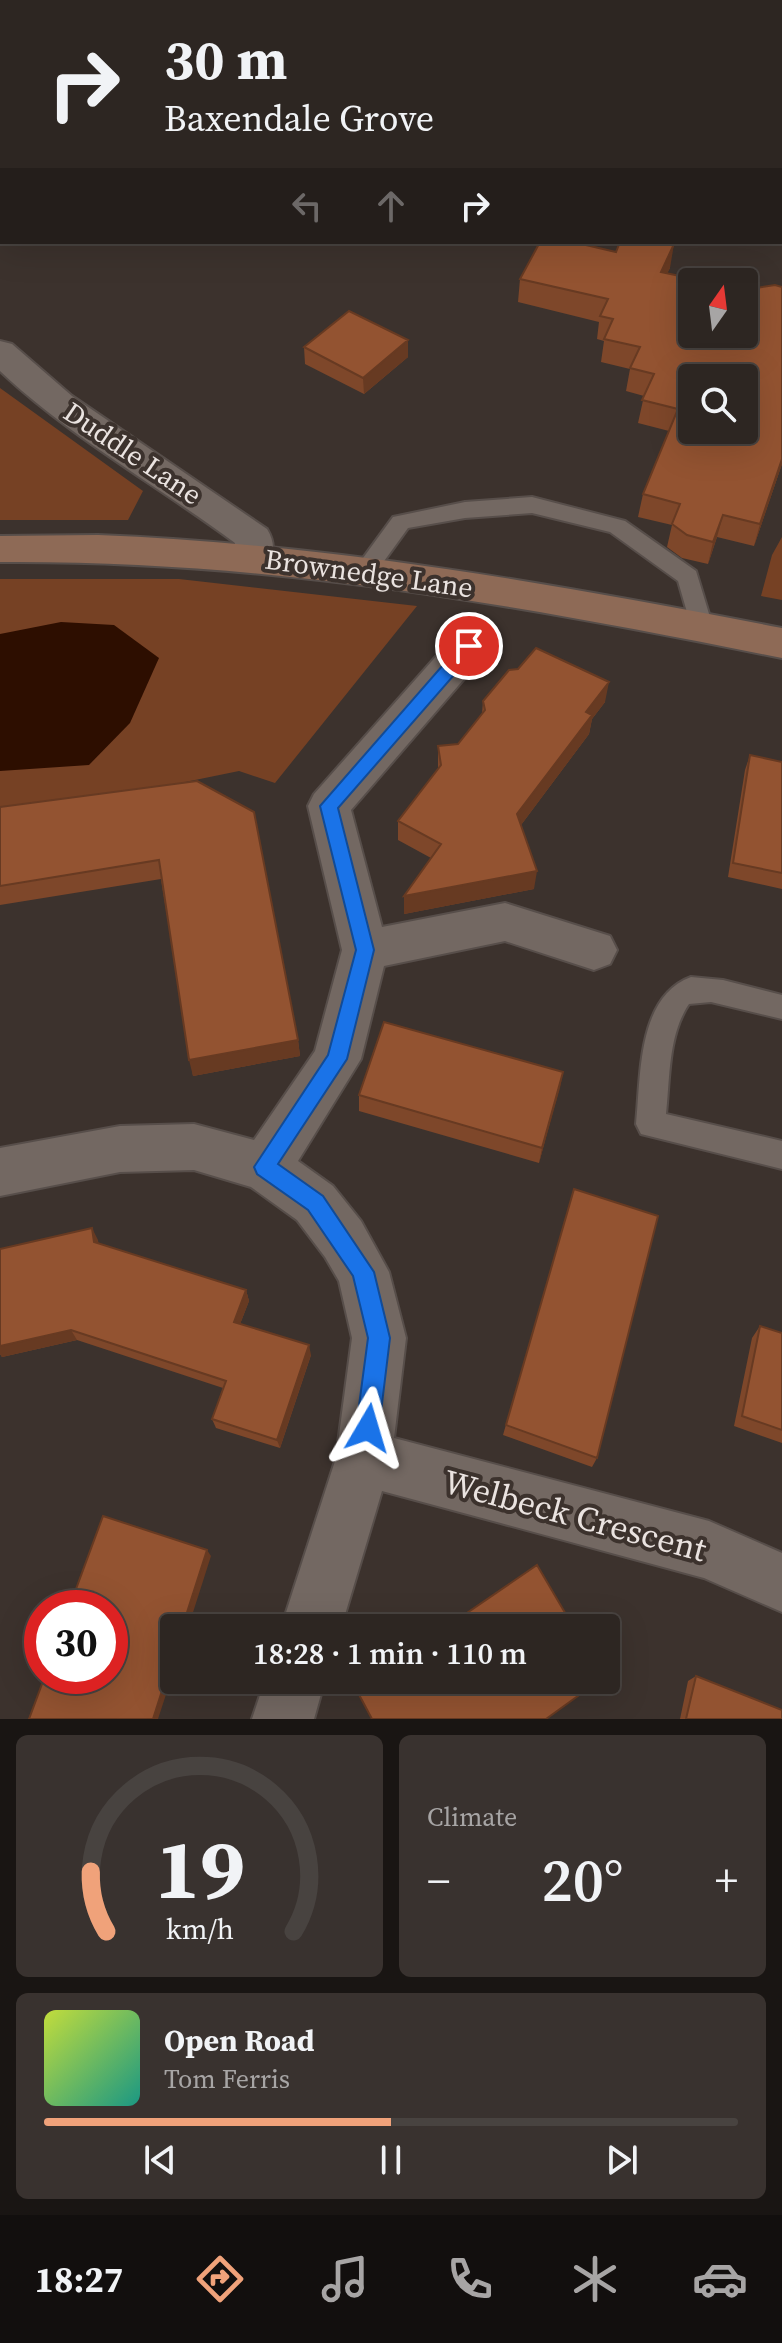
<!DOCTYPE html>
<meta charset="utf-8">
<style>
body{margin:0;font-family:"Source Serif 4",serif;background:#39322f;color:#f1f3f6;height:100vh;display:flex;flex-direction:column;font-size:30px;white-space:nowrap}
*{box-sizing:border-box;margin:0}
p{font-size:26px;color:#a7a5a5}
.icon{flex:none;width:44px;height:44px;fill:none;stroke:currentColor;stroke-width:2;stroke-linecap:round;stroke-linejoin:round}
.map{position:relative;height:1719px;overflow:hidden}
.sheet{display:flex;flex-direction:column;gap:16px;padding:16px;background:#191513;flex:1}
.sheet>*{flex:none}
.hud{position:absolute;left:0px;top:0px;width:782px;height:244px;box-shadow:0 8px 32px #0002,0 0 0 2px #484340;background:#2d2622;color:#f1f3f6;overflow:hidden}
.needle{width:52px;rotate:14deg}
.tools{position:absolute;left:678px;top:268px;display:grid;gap:16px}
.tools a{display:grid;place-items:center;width:80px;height:80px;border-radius:8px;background:#2d2622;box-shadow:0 8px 32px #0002,0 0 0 2px #484340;font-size:40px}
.speed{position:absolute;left:24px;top:1590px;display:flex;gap:16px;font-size:40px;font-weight:700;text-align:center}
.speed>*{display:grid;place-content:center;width:104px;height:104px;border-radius:50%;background:#2d2622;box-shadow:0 8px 32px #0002,0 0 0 2px #484340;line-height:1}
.speed .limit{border:12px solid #d22;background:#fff;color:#111}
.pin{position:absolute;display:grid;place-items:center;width:68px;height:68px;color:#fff;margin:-34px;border:4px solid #fff;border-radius:50%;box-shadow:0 2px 8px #0007}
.me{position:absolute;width:88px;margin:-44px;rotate:7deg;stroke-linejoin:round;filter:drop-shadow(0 0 6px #0008)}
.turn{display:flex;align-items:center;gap:28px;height:168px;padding:0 32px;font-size:36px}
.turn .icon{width:104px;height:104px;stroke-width:2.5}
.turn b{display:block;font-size:56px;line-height:68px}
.lanes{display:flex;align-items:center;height:76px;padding:0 32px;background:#0003;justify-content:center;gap:40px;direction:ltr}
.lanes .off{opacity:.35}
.big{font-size:60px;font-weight:600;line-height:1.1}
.sheet .card{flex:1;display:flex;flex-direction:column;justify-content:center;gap:12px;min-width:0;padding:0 28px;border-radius:12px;background:#39322f}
.sheet .dial{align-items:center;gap:0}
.dial svg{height:208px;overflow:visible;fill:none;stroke:#484340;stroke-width:7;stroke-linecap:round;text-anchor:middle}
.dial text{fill:#f1f3f6;stroke:none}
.song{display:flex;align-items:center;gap:24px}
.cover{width:96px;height:96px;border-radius:12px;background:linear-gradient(135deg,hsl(70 70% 55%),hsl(170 70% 35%))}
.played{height:8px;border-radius:4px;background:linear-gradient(90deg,#f0a27a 50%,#484340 50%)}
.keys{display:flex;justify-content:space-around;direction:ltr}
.heat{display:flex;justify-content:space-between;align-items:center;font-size:44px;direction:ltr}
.sheet .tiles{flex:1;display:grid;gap:16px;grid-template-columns:1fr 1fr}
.card:last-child{grid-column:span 2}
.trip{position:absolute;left:160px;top:1614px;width:460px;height:80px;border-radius:8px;background:#2d2622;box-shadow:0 8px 32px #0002,0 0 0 2px #484340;font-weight:600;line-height:80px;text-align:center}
.tab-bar{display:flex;height:128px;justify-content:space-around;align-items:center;background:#120f0e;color:#a7a5a5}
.tab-bar .icon{width:56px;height:56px}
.tab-bar .current{color:#f0a27a}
.tab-bar b{font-size:36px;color:#f1f3f6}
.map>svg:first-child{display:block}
.green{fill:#764124}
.water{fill:#2d0e00}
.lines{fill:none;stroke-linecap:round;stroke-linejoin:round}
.service-casing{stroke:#574e4a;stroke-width:4}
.minor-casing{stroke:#574e4a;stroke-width:4}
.tertiary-casing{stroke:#574e4a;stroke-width:4}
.secondary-casing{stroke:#574e4a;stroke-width:4}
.service{fill:#736862;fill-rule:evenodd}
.minor{fill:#736862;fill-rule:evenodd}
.tertiary{fill:#736862;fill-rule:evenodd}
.secondary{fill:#8e6a56;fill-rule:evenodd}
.wall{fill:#7e472a}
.shaded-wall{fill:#673a22}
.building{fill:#935331;stroke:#673a22;stroke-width:2;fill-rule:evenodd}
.route{fill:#1a73e8;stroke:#114b97;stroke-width:2}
.labels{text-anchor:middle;stroke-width:8;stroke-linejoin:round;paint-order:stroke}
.street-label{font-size:28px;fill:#eae3e0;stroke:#3c322d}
.near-street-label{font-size:34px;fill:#eae3e0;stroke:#3c322d}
</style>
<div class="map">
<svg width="782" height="1719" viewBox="0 0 782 1719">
<rect width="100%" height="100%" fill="#3c322d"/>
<path class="green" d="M276 0H782V164L780 2Z
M0 388 143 491 128 520H0Z
M782 537V600L761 596 772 555Z
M0 579H179L417 606 275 783 239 771 112 797 0 814Z"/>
<path class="water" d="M61 622 114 625 159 658 130 723 89 765 0 771V634Z"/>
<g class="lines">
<g class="service-casing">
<path id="service" d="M532 497 625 521 696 571 713 627 709 633H693L678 581 610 532 532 513 465 518 408 528 374 575 366 577 355 569 393 517 465 502Z
M691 977 723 980 782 995V1019L711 1002 689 1004C668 1035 670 1078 666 1114L782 1141V1169L641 1134 636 1124C641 1076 637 997 691 977Z"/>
</g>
<g class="minor-casing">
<path id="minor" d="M0 179H2V197H0Z
M469 631 483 635 489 646 483 657 351 810 382 927 505 903 610 936 617 950 610 964 594 970 505 941 384 966 361 1059 298 1161 333 1186 361 1221 389 1272 406 1338 394 1438 709 1521 782 1553V1612L704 1578 382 1491 341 1628H281L336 1458 352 1338 339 1281 325 1257 297 1220 251 1187 194 1170 120 1172 0 1196V1148L120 1126 194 1124 254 1140 315 1051 342 950 308 806 314 794 455 635Z
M265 1680H325L314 1719H252Z"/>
</g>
<g class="tertiary-casing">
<path id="tertiary" d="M0 341 12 344 72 396 267 529C275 542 275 554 267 567L254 571 241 567 235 557V543C157 485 71 438 0 371Z"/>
</g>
<g class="secondary-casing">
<path id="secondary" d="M98 535C330 544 555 584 782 628V658C517 605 272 560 0 562V536Z"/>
</g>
<use href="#service" class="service"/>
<use href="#minor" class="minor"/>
<use href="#tertiary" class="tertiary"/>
<use href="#secondary" class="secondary"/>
</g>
<path class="wall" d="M670 268 667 273 782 464 754 546 717 537 708 564 682 558 667 547 672 525 638 517 643 494 669 431 638 423 644 396 626 391 630 369 601 362 604 341 597 339 599 322 518 302 520 279Z
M408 340V357L364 394 305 364 304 347Z
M483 701 605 702 592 719 589 734 521 825 534 889 404 914V896L431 858 398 840V821L438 769V746L458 744 482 714Z
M750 755 782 762V889L728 877 745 770Z
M197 781 298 1040 300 1056 193 1076 161 879 0 905V807Z
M563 1072 539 1163 359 1111V1095Z
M574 1189 597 1458 592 1467 503 1435Z
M98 1240V1243L246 1290 249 1301 240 1324 311 1355 280 1448 216 1428 212 1419 223 1388 77 1340 2 1357 0 1354V1346Z
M760 1326 782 1333V1443L734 1426 752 1338Z
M696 1676 782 1719H680L688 1681Z"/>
<path class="shaded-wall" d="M0 121H2V133L0 134Z
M674 244 670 268 657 295 661 272Z
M408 340V357L364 394 363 378Z
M782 459V464L754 546 760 524Z
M723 515 717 537 708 564 713 542Z
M609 682 605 702 592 719 589 734 515 833 517 814 586 712Z
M537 871 534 889 404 914V896Z
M298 1040 300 1056 193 1076 189 1060Z
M563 1072 560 1088 539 1163 542 1148Z
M92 1228 98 1240 100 1254 94 1242Z
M246 1290 249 1301 237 1332 234 1322Z
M71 1330 77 1340 2 1357 0 1354V1346Z
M309 1345 311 1355 280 1448 277 1440Z
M207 1550 211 1556 188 1628H182Z
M174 1653V1670L158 1719H153Z"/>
<path class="building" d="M0 0H92V2H2V121H0V31L1 17 0 16Z
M540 242H573L616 252 620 242H664L674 244 661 272 708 282H692V334H744V290L775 285 782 287V459L760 524 723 515 713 542 687 535 672 524 680 504 643 494 678 409 642 400 654 374 630 368 640 347 604 339 613 319 600 316 608 299 520 279ZM692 378H744V430H692Z
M349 311 408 340 363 378 304 347Z
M536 648 609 682 586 712 592 715 517 814 537 871 404 896 441 844 398 821 441 765 438 746 458 744 485 710 483 701 509 670 518 669Z
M750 755 782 762V873L733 863Z
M197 781 254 812 298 1040 189 1060 159 860 0 886V807Z
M384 1022 563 1072 542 1148 359 1095Z
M574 1189 658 1216 597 1458 506 1425Z
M92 1228 94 1242 246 1290 234 1322 309 1345 277 1440 212 1419 226 1381 71 1330 0 1346V1249Z
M760 1326 782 1333V1430L742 1416Z
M103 1516 207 1550 182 1628H174V1653L153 1719H29L45 1676H110V1608H69Z
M537 1565 574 1628H445Z
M696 1676 782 1710V1719H686Z
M369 1680H600L546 1719H372L356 1689Z"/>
<path class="route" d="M469 640 475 642V651L338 808 374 950 347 1059 278 1164 323 1196 374 1272 390 1338 379 1428 376 1436 368 1439 360 1436 356 1428 368 1338 353 1276 308 1210 257 1174 254 1167 328 1055 356 950 320 806 463 642Z"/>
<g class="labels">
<g class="street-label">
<text transform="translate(133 453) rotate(34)" y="10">Duddle Lane</text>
<text transform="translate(369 573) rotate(8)" y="10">Brownedge Lane</text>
</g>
<g class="near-street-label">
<text transform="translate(575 1515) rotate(15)" y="12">Welbeck Crescent</text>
</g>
</g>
</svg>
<div class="tools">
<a><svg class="needle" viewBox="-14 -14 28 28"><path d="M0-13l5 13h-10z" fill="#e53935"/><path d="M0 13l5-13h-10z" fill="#a7a5a5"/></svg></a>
<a><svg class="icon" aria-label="search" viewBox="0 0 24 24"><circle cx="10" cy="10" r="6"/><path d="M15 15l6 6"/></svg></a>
</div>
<div class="speed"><div class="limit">30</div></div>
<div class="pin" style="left:469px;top:646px;background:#d93025"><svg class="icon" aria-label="arrive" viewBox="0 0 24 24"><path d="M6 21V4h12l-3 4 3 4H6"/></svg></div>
<svg class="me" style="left:368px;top:1428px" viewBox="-20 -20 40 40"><path d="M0-17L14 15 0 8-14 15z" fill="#1a73e8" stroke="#fff" stroke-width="4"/></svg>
<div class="trip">18:28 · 1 min · 110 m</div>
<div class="hud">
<div class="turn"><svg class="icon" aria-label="right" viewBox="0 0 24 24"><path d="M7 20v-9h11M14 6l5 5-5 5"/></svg><div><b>30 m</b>Baxendale Grove</div></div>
<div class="lanes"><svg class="icon off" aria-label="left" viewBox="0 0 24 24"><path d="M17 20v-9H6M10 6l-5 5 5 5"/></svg><svg class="icon off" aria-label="ahead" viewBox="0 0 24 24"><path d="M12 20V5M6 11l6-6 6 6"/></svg><svg class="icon" aria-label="right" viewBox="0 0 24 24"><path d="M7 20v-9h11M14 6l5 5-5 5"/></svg></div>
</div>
</div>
<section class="sheet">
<div class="tiles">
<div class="card dial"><svg viewBox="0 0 100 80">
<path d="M14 69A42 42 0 1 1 86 69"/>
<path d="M14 69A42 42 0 0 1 8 46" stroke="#f0a27a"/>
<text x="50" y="56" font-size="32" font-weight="700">19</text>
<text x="50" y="72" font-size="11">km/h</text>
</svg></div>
<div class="card"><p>Climate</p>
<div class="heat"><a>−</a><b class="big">20°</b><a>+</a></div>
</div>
<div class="card">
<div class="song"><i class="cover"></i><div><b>Open Road</b><p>Tom Ferris</p></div></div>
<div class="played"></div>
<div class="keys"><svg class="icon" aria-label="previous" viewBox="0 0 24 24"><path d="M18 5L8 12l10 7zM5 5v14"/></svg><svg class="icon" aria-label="pause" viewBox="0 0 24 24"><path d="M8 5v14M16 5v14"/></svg><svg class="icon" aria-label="next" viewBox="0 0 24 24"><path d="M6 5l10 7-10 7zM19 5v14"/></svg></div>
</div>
</div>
</section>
<nav class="tab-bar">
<b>18:27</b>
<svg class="icon current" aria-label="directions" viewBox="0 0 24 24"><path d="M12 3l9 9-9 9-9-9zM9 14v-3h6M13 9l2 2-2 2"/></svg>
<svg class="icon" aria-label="music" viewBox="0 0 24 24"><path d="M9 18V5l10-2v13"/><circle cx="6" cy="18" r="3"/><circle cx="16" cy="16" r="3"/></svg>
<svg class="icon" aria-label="phone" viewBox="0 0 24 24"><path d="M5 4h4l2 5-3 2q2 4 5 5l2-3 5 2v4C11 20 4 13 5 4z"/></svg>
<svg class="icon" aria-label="climate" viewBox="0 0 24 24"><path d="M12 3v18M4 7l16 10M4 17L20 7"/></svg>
<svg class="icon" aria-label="car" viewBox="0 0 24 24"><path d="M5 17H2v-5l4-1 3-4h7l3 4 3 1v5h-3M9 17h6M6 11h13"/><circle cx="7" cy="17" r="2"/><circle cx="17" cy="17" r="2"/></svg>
</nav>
